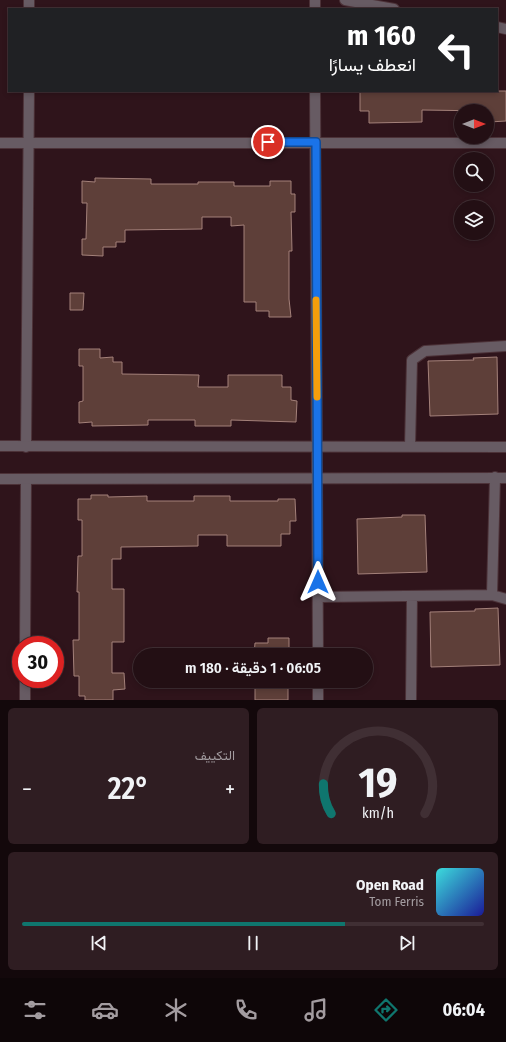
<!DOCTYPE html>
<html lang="ar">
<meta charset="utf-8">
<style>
body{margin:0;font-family:"Fira Sans Condensed",Vazirmatn,sans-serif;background:#2f1d22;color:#f1f3f6;direction:rtl;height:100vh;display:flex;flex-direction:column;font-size:15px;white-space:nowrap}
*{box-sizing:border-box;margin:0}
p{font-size:13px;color:#a39ca0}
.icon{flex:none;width:22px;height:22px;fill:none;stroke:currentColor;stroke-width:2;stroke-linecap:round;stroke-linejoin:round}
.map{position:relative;height:700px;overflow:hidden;direction:ltr}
.drawer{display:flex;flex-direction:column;gap:8px;padding:8px;background:#13080b;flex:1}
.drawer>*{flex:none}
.banner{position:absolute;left:8px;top:8px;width:490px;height:84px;border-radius:0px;box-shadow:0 2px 6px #0003,0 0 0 1px #402f34;direction:rtl;background:#202124;color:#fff;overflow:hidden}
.needle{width:26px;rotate:90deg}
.buttons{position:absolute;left:454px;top:104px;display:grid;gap:8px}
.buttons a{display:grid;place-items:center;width:40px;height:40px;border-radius:50%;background:#230f14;box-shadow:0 2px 6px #0003,0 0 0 1px #402f34;font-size:20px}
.speed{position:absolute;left:12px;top:636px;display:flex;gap:8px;font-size:20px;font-weight:700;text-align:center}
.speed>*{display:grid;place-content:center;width:52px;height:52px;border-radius:50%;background:#230f14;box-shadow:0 2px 6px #0003,0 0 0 1px #402f34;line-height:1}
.speed .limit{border:6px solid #d22;background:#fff;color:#111}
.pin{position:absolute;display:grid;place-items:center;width:34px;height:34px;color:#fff;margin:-17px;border:2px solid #fff;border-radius:50%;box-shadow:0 1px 4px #0007}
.me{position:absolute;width:44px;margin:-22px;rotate:0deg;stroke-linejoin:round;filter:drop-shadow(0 0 3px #0008)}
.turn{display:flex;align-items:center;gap:14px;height:84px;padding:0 16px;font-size:18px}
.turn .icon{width:52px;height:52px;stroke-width:2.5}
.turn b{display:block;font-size:28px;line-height:34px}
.big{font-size:30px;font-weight:600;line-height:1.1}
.drawer .widget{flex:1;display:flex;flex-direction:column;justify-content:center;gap:6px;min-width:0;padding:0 14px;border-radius:6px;background:#2f1d22}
.drawer .dial{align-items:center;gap:0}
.dial svg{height:104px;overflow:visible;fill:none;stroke:#402f34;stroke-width:7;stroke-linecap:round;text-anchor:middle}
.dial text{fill:#f1f3f6;stroke:none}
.song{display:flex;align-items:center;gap:12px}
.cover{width:48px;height:48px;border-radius:6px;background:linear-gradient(135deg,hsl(180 70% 55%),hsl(240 70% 35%))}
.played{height:4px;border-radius:2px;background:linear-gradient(90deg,#0f766e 70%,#402f34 70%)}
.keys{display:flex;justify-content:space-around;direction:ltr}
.heat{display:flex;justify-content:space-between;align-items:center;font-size:22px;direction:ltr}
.drawer .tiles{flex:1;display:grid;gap:8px;grid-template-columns:1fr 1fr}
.widget:last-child{grid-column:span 2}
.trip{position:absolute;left:133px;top:648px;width:240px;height:40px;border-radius:20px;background:#230f14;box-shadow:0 2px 6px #0003,0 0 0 1px #402f34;font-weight:600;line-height:40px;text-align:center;direction:rtl}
.tab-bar{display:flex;height:64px;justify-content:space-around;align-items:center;background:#0e0608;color:#a39ca0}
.tab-bar .icon{width:28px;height:28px}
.tab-bar .active{color:#0f766e}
.tab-bar b{font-size:18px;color:#f1f3f6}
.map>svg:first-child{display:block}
.building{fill:#5e3f39;stroke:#a4817a}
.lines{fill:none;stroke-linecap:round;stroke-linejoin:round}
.minor-casing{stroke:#4c3238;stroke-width:12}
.tertiary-casing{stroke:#4c3238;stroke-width:12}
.minor{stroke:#675b63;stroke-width:10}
.tertiary{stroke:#675b63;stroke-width:10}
.route-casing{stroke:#114b97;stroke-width:10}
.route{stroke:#1a73e8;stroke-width:7}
.slow{stroke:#f59e0b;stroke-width:7}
</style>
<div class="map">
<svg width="506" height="700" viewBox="0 0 506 700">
<rect width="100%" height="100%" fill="#2f141b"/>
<path class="building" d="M360 91H506V121L489 122V111L422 110V122L369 123V111H360Z
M95 178 151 179V184H198V182H234V186H270V181H291V194H295V212H291L292 251H289V299L291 317H269V311H256V302H244V225L231 226V217H202V229L125 230V242H116V247H103V256L82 255V239H86L87 203H82V181L95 182Z
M70 293H84L83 310H70Z
M79 349H100V358L113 357V362H122V374L199 375 198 387H228V375H282V387H291V400L297 401 296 422 231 420V426H195V420H148V425L92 426V422L79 423V402L83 401V366H79Z
M497 357 498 414 430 416 428 361 474 360 473 358Z
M91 495H108V497L147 496V501H194V496H230V501H278V499H295L296 521H290V534H281V546H227V535H198V546L121 547V559H112V589H124V642H112V673H124L125 689 113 690V700H85V696H79V676H74L73 640H79V592H77L78 556H82V520H78V499H91Z
M402 515H425L427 572 358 574 357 519 402 517Z
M498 608 500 665 431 667 430 612 475 611V609Z
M268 638H289V655H254L255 643H268Z
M255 681H282V683H288V700H255Z"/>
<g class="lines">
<g class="minor-casing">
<path id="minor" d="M315 0V9
M345 0 394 9
M29 9V0
M497 27 506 29
M315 91 318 655
M0 143H506
M410 446 412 360 425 351 506 346
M26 447 29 91
M492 595 495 477
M318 597 492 595 506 599
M25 645 26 479
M318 681V700
M25 700V679
M411 700 412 596"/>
</g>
<g class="tertiary-casing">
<path id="tertiary" d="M0 446 506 447
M0 479 506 478"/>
</g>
<use href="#minor" class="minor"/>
<use href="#tertiary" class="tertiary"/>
</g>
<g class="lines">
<g class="route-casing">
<path id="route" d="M268 142H316L318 582"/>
</g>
<use href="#route" class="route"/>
<path class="slow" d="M316 300 317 397"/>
</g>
</svg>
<div class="buttons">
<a><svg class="needle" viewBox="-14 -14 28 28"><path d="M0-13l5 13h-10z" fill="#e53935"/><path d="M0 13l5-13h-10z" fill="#a39ca0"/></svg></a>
<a><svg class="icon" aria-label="search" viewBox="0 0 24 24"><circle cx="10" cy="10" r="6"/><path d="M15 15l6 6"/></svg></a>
<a><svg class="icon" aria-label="layers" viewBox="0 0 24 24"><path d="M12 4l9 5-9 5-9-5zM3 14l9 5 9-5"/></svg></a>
</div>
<div class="speed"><div class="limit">30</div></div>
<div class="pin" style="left:268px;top:142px;background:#d93025"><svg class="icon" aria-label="arrive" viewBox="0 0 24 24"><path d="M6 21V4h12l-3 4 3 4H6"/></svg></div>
<svg class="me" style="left:318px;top:582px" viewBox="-20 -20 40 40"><path d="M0-17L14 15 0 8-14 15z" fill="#1a73e8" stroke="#fff" stroke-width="4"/></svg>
<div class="trip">06:05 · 1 دقيقة · 180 m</div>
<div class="banner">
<div class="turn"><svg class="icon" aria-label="left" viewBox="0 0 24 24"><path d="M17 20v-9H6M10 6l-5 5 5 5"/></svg><div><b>160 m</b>انعطف يسارًا</div></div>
</div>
</div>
<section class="drawer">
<div class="tiles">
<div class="widget dial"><svg viewBox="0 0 100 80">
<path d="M14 69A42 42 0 1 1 86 69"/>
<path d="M14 69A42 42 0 0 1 8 46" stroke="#0f766e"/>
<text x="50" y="56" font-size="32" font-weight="700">19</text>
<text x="50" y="72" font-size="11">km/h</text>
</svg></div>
<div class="widget"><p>التكييف</p>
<div class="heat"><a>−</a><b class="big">22°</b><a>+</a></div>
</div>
<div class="widget">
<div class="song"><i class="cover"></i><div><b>Open Road</b><p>Tom Ferris</p></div></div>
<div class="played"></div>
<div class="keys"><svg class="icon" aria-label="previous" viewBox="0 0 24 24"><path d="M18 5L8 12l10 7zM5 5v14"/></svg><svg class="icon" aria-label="pause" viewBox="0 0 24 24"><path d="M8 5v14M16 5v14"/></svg><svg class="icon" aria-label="next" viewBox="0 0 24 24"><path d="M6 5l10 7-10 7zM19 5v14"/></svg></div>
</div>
</div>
</section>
<nav class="tab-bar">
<b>06:04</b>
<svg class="icon active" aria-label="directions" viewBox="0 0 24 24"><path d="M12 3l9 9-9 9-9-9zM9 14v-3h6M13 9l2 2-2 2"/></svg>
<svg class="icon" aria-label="music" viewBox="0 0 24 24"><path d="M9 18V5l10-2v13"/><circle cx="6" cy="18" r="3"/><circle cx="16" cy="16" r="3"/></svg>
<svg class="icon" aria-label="phone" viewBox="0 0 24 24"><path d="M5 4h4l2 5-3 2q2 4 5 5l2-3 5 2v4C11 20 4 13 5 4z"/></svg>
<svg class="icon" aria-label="climate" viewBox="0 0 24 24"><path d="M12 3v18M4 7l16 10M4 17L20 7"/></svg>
<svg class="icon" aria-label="car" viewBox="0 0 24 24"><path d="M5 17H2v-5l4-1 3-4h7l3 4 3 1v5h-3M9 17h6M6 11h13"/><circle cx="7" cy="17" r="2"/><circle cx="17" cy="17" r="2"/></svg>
<svg class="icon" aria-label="filters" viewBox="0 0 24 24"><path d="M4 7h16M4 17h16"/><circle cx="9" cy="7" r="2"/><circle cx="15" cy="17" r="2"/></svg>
</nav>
